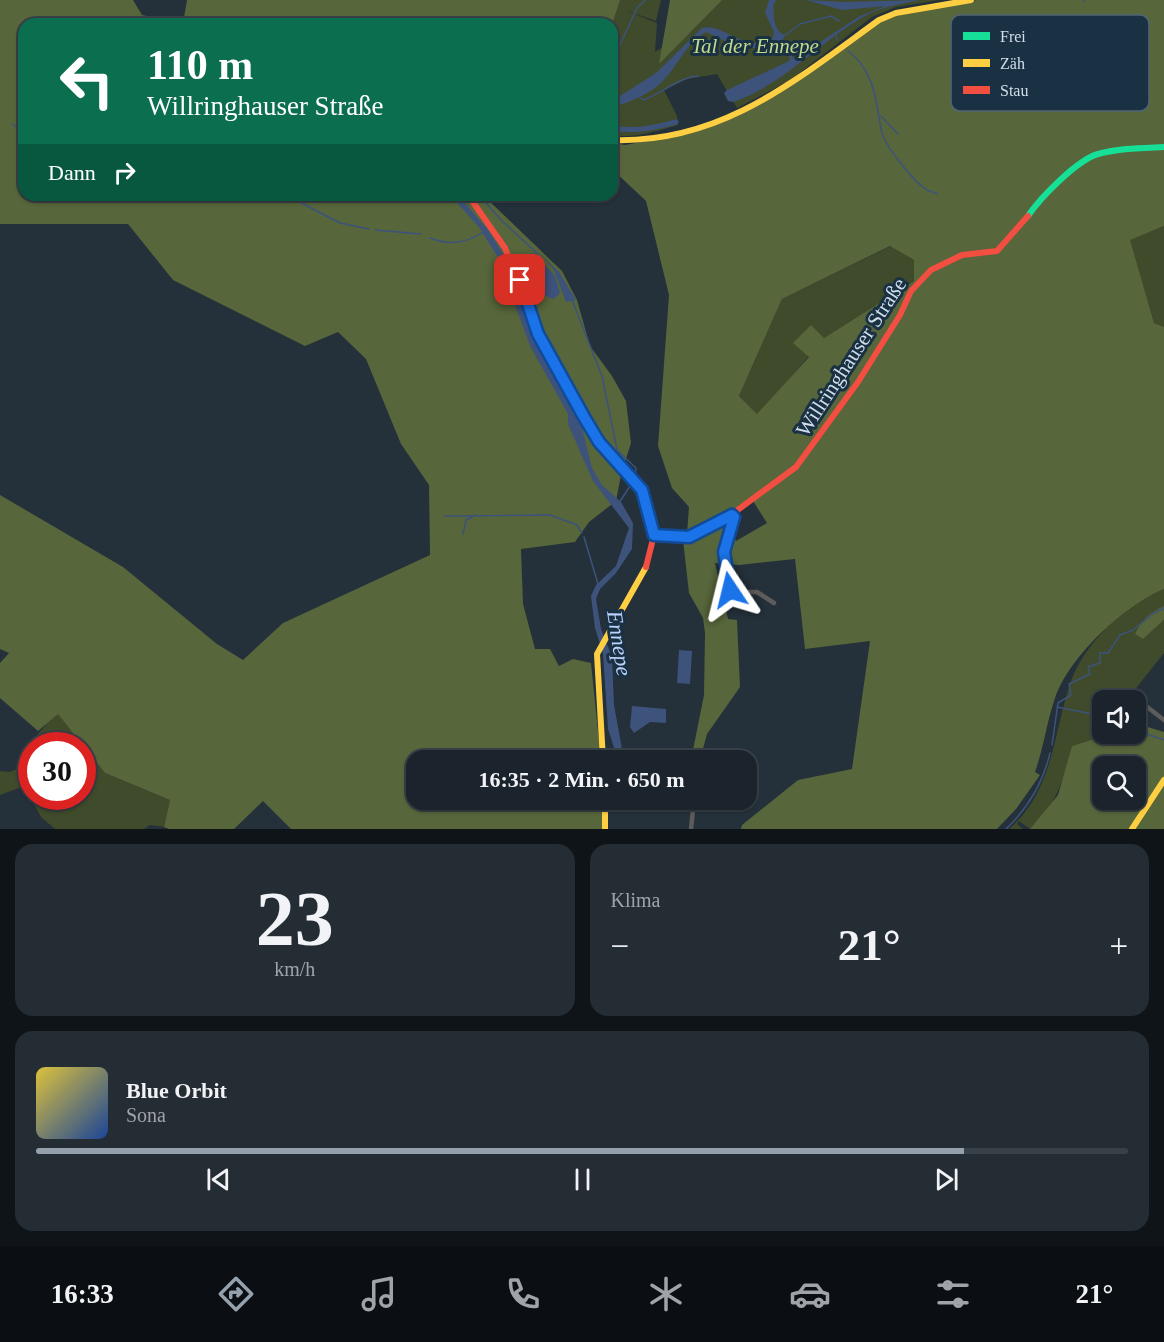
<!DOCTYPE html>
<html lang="de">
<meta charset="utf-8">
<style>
body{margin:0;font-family:Georgia,serif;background:#242c34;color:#f1f3f6;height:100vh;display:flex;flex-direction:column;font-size:22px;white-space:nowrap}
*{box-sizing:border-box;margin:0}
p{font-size:20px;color:#a0a4a9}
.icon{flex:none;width:33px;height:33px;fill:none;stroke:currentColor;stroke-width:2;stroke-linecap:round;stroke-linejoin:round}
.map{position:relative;height:829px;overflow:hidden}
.side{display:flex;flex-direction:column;gap:15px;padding:15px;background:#0f1418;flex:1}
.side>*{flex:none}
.banner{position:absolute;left:18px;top:18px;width:600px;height:183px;border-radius:18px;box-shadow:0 2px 4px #0004,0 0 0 2px #394148;background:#0b6e4f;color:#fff;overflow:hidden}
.fabs{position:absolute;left:1092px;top:690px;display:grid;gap:12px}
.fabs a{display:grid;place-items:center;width:54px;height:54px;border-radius:12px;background:#1b242c;box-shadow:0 2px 4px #0004,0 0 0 2px #394148;font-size:30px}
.speed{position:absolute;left:18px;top:732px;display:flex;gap:12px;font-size:30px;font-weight:700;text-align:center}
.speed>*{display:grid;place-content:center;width:78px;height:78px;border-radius:50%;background:#1b242c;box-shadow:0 2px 4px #0004,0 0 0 2px #394148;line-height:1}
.speed .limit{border:9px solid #d22;background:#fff;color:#111}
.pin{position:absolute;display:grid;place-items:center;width:51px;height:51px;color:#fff;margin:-26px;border-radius:12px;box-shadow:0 3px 9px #0006}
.me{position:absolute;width:66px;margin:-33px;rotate:350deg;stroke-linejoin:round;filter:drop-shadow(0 0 4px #0008)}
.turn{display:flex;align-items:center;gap:21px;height:126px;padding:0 30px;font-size:27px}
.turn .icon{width:78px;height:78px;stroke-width:2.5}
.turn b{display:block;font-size:42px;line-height:51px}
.then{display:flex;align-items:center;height:57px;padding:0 30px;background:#0003;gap:12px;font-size:22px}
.big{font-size:45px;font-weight:600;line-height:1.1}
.side .card{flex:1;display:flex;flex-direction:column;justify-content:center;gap:9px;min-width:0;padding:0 21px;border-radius:18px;background:#242c34}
.side .dial{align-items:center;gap:0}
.dial b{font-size:78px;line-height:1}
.song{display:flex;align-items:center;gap:18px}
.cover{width:72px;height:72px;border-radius:9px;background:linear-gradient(135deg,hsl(50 70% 55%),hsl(220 70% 35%))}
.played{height:6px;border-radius:3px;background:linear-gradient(90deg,#94a1ad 85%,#394148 85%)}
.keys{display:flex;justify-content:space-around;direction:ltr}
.heat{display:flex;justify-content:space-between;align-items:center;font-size:33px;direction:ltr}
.side .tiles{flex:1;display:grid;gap:15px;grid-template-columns:1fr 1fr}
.card:last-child{grid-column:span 2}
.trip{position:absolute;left:406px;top:750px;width:351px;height:60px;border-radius:18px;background:#1b242c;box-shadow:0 2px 4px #0004,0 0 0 2px #394148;font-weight:600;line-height:60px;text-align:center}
.dock{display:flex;height:96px;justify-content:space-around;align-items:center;background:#0b0e12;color:#a0a4a9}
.dock .icon{width:42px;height:42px}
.dock .active{color:#94a1ad}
.dock b{font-size:27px;color:#f1f3f6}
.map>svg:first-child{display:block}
.green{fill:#3f4b2a;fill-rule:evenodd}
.forest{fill:#57663b;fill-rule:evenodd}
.water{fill:#3d537c}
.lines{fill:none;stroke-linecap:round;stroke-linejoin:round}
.stream{stroke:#3d537c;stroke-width:1.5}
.canal{stroke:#3d537c;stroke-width:5}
.street{stroke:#5e5b5b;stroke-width:4.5}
.fast{stroke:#16e098;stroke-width:6}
.slow{stroke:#ffcf43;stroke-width:6}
.jam{stroke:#f24e42;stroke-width:6}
.route-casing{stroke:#114b97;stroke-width:15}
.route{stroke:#1a73e8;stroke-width:10}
.labels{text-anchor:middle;stroke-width:6;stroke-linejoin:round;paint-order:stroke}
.park-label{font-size:21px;font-style:italic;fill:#c0d98a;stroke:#1a3144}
.street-label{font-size:21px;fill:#d0deeb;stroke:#1a3144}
.water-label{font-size:22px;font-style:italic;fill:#bbd3fd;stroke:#1a3144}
.key{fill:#1a3144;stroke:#516576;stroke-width:1.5}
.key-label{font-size:16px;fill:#d0deeb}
</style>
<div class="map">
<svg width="1164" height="829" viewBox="0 0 1164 829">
<rect width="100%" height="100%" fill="#24303a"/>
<path class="green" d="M235 0H661L656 21 625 10 657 23 655 52 666 45 713 0H940L896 7 872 17 789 81 737 108 717 74 687 79 664 90 677 116 678 125C656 131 636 139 612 135V24H276Z
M1164 226V327L1154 323 1129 240Z
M891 246 914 260V281L824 338 793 342 809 356 758 415 739 396 782 299Z
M1164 589V606L1143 639 1164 620V653L1133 692 1134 700H1102V734H1109L1072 746C1062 785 1059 799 1030 829L1019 821 1017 824 1023 829H1009C1053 791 1053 735 1070 684 1084 642 1124 607 1164 589Z
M58 713 105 773 170 800 164 827 150 825 144 829H55L41 817 24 786 0 795V771L10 772 25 765C28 742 42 728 58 713ZM32 746H82V796H32Z"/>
<path class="forest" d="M0 0H133L142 15 183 23 187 0H620L612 24H24V195H483L562 271 577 300 590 346 612 376 626 401 631 443 621 475 616 501 589 522 575 542 521 549 523 604 535 649H550L559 666 573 659 591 663 601 760H417V800H602V829H291L263 801 234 829H169L164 827 170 800 105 773 58 714 38 731 0 698V663L9 653 0 649V495L123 567 217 644 243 660 283 623 430 555 429 485 401 444 366 359 338 332 305 346 173 280 128 224H0Z
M670 0H722L659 64Z
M977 0H1164V226L1130 240 1154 323 1164 327V589C1124 606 1072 654 1056 695 1047 720 1044 747 1035 772L1040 775 1016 809 997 829H741L742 825 798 780 852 769 870 641 805 649 795 559 739 565 715 563 728 619 737 620 740 687 707 734 700 760H691L704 695 705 633 703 618 689 593 683 540 687 534 689 507 672 488 658 446 669 295 646 201 612 169V143L625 145 684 134 762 103 872 25 897 16ZM890 246 914 260V281L824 338 811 325 793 343 809 357 757 414 739 396 782 299ZM753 501 767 523 736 541 730 531 735 514Z
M1164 606V620L1143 639 1135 634C1142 619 1150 613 1164 606Z
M1138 724 1164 732V829H1030L1058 795 1072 746 1109 734H1136V725ZM1102 766H1136V800H1102Z"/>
<path class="water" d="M769 0H777L774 3C773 15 773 31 785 35L782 42 794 59 860 16 886 6 842 10 806 0 844 2 920 0C901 4 880 7 863 17 818 43 783 85 733 102L728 101 724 93 727 90 789 61 790 58 781 48H740L706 32C687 42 677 67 662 82 651 93 627 104 612 107V101L656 73 702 28C723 22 743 53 772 40L774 32 765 13Z
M450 195H458L488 230 513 270 536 340 581 424 592 468 602 485 621 502 633 523 632 549 616 573 600 589 596 599 601 629 612 657 614 705 624 760H618L608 729 603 654 595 628 591 596 596 585 616 566 629 528 593 481 568 424V414L530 346 497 256 479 227Z
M535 253 555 276 560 293 554 299 545 296 530 254Z
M539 253 559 272 576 300 566 302 554 270Z
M679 650 692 651 690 684 677 683Z
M632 706 666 709V723L650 722 634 733 630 727Z"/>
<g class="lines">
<path class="stream" d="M1083 0 1084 2
M784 36 800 24 831 16 839 21
M836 36 837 40
M848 51C874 70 876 100 881 129 883 144 912 179 924 188 928 191 933 192 937 194
M612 62 637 8 645 0
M638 96 643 100C661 94 679 77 698 76
M881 116 898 134
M12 124 21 131
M23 162 24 161
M286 195 340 223 369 229
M479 195 501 220 538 254
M375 230 421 234
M430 238C451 246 467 243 485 231
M516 267 533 257
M572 300 602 376 617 450 636 468 635 475
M619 503 634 480
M445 516 550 515 577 525 582 533
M463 534 466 520 476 515
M584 537 598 584
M1057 707 1102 716
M1138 731 1164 740
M1052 745 1058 703 1071 695 1069 684 1090 674 1088 667 1100 663V653H1108L1120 635 1133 630 1154 613 1164 608
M1006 829C1028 808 1043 783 1050 753"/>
<path class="canal" d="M612 128C635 132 654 128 676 122"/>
<path class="street" d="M732 515C736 524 727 532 725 542 722 554 723 586 735 592H757L774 603
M1145 698 1146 706 1164 720
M691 829 694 800"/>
<path class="fast" d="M1028 216C1040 198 1077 160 1098 154 1119 148 1143 148 1164 147"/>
<path class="slow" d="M612 140C721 144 796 80 879 20L896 13 971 0
M603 760 597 654 646 567
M605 800V829
M1132 829 1164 780"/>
<path class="jam" d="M468 195 505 248 546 352 599 442 638 482 654 535 646 567
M654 535 689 537 720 523 796 467 858 382 900 315 911 291 931 270 962 255 997 251 1028 216"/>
</g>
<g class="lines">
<g class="route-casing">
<path id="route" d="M520 280 538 334 584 417 599 442 642 490 654 535 689 537 732 515 734 517 724 552 730 590"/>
</g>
<use href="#route" class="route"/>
</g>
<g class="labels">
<g class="park-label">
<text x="755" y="53">Tal der Ennepe</text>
</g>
<g class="street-label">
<text transform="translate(851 357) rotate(-57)" y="7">Willringhauser Straße</text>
</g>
<g class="water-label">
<text transform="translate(620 643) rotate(81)" y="8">Ennepe</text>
</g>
</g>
<rect x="951" y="15" width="198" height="96" rx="9" class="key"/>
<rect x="963" y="32" width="27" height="8" fill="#16e098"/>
<rect x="963" y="59" width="27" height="8" fill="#ffcf43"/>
<rect x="963" y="86" width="27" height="8" fill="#f24e42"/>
<g class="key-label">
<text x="1000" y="42">Frei</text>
<text x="1000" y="69">Zäh</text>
<text x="1000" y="96">Stau</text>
</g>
</svg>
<div class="fabs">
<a><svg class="icon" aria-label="sound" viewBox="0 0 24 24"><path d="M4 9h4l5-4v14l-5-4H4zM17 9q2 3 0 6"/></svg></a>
<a><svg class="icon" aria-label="search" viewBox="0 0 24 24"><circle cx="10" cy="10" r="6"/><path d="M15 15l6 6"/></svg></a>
</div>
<div class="speed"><div class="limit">30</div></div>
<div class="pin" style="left:520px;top:280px;background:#d93025"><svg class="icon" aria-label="arrive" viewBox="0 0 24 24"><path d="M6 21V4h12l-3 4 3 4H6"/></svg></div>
<svg class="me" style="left:730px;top:590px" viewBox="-20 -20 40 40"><path d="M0-17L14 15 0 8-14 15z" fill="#1a73e8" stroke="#fff" stroke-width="4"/></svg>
<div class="trip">16:35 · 2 Min. · 650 m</div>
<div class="banner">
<div class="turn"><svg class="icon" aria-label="left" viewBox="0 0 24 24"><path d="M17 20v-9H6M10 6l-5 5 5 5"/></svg><div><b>110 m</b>Willringhauser Straße</div></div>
<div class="then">Dann<svg class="icon" aria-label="right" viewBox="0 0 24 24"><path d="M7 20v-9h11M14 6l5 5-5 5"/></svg></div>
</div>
</div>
<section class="side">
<div class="tiles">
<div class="card dial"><b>23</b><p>km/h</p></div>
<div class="card"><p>Klima</p>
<div class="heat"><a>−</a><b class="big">21°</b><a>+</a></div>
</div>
<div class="card">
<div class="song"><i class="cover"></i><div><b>Blue Orbit</b><p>Sona</p></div></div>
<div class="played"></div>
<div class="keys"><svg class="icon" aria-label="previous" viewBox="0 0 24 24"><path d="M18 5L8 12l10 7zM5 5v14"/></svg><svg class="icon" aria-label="pause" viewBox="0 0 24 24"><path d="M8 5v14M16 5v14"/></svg><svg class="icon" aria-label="next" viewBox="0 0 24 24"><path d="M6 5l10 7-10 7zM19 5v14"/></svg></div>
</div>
</div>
</section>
<nav class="dock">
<b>16:33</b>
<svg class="icon active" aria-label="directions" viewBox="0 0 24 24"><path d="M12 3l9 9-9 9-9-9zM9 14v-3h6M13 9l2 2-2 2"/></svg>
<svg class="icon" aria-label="music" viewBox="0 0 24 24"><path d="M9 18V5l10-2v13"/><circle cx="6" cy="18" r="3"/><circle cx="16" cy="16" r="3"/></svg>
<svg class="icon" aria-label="phone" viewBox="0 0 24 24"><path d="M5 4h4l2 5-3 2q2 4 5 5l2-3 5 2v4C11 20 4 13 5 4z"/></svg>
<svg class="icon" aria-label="climate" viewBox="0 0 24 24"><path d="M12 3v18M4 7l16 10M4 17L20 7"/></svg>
<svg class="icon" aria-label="car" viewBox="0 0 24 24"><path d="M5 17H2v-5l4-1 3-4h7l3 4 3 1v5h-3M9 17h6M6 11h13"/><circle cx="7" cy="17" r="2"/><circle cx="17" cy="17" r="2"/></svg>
<svg class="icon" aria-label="filters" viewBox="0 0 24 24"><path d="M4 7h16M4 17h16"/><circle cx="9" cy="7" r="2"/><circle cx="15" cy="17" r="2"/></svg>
<b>21°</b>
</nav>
